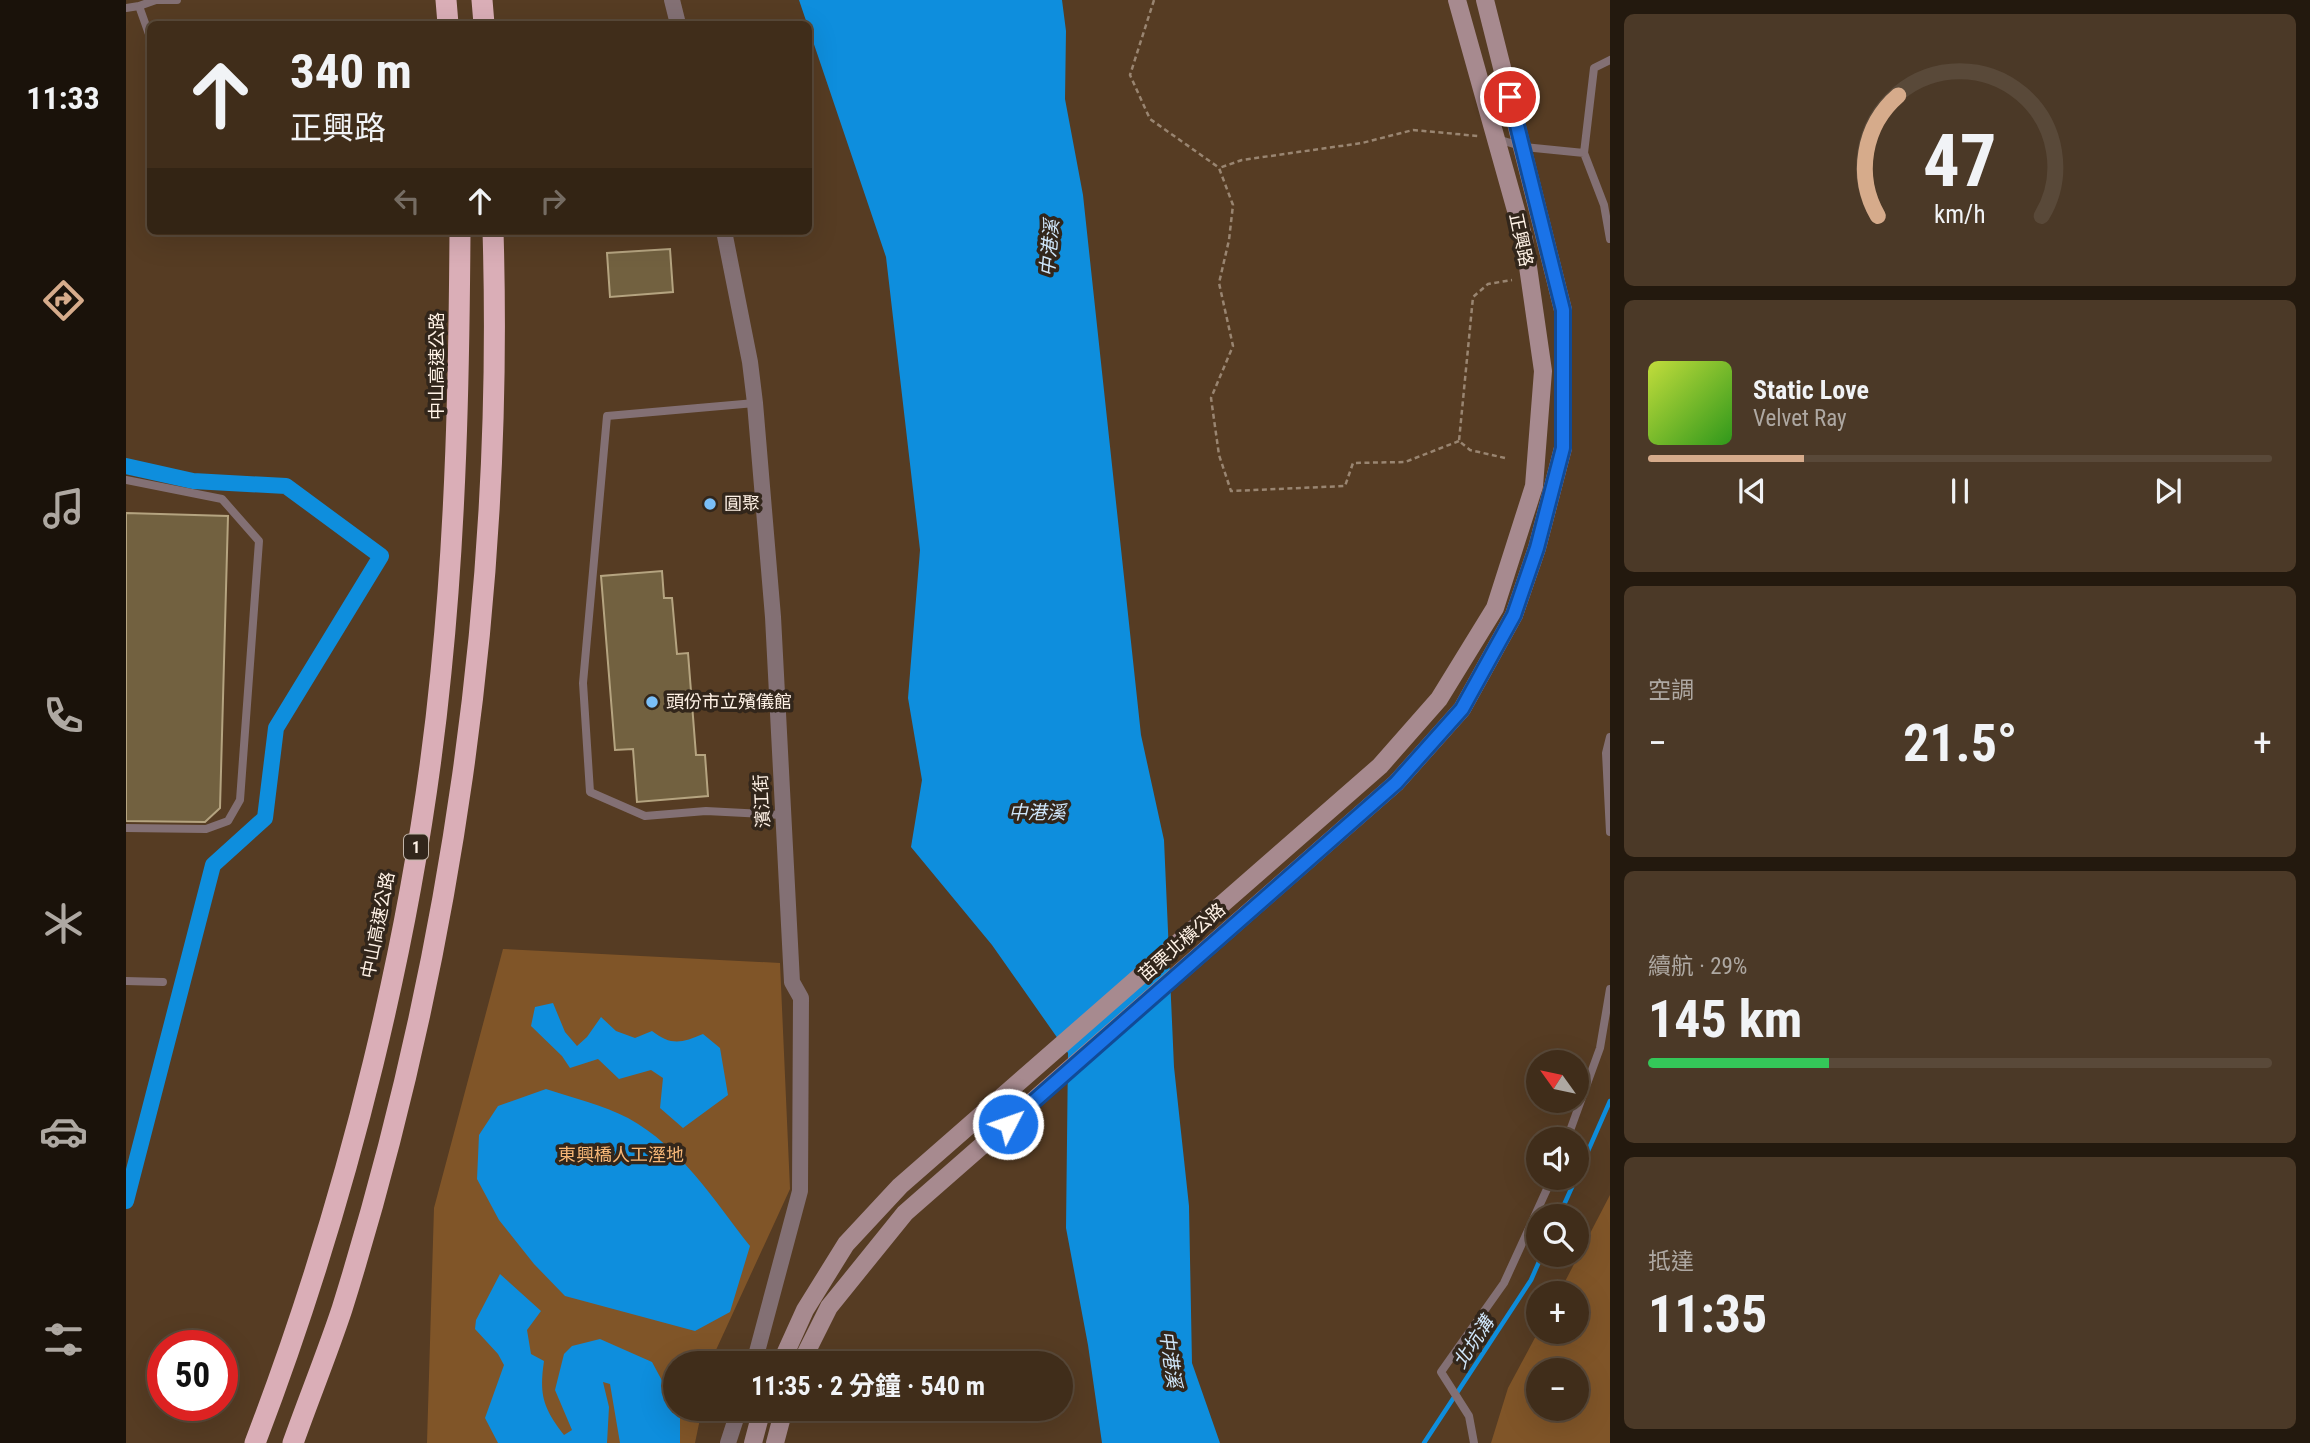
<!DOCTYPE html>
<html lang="zh-TW">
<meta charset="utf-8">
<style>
body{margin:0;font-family:"Roboto Condensed","Noto Sans TC",sans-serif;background:#4b3927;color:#f1f3f6;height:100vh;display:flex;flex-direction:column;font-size:26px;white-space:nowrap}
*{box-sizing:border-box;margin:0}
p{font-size:23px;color:#aea8a2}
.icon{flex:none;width:38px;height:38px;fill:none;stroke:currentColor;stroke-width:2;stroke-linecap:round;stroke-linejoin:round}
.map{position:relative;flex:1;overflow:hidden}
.drawer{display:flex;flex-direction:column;gap:14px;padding:14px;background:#23190e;width:700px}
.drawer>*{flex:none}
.guide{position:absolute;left:21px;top:21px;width:665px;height:214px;border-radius:10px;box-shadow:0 7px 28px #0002,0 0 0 2px #594939;background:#402d1a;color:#f1f3f6;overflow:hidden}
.needle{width:46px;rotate:303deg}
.tools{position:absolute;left:1400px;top:1050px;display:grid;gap:14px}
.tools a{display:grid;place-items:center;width:63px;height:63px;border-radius:50%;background:#402d1a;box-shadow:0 7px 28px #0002,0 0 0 2px #594939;font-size:35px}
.speed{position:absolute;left:21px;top:1330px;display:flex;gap:14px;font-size:35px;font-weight:700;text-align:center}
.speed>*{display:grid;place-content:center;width:91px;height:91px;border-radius:50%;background:#402d1a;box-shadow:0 7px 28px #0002,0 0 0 2px #594939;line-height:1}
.speed .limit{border:10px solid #d22;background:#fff;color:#111}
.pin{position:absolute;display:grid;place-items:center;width:60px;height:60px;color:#fff;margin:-30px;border:4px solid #fff;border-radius:50%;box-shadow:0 2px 7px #0007}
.me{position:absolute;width:77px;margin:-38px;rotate:49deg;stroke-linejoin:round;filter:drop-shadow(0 0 5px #0008)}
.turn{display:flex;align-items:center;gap:24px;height:147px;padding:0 28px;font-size:32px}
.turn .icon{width:91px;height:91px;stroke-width:2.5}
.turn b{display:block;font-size:49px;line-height:60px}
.lanes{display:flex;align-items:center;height:66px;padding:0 28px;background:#0003;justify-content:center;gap:35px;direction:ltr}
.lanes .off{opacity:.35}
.big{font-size:52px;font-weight:700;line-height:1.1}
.drawer .tile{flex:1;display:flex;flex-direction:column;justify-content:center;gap:10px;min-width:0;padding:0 24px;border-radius:10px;background:#4b3927}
.drawer .dial{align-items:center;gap:0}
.dial svg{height:182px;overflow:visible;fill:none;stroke:#594939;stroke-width:7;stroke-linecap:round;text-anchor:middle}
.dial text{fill:#f1f3f6;stroke:none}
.song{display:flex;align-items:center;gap:21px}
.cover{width:84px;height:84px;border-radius:10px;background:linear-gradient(135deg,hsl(70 70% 55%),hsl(110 70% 35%))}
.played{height:7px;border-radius:4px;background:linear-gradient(90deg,#d6ab8b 25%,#594939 25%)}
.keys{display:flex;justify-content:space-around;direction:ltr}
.heat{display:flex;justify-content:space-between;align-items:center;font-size:38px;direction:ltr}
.charge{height:10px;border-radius:5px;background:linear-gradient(90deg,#34c759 29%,#594939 0)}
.trip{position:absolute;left:537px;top:1351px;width:410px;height:70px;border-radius:35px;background:#402d1a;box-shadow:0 7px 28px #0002,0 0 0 2px #594939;font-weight:700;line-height:70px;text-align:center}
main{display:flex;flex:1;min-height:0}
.menu{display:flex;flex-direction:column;width:126px;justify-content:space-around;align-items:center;background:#1a120a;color:#aea8a2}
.menu .icon{width:49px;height:49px}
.menu .on{color:#d6ab8b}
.menu b{font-size:32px;color:#f1f3f6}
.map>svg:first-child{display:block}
.green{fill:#805528;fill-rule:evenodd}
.water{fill:#0e8edd}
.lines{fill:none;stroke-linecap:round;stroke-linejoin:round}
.stream{stroke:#0e8edd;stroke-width:4.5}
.canal{stroke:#0e8edd;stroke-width:16}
.building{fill:#726140;stroke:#b5a480;stroke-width:2}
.path{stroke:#998571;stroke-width:2.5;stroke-dasharray:5 3.5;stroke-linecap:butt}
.service{stroke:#837074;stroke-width:8}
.minor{stroke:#837074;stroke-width:16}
.secondary{stroke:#a78a8f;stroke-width:18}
.motorway{stroke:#daaeb7;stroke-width:21}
.route-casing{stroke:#114b97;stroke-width:18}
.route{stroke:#1a73e8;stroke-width:12}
.poi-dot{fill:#7abff8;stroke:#32261b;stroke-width:2.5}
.labels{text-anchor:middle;stroke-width:7;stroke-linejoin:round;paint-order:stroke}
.shield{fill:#32261b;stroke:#c2b5a9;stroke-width:2}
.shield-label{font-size:16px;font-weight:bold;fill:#fff2e6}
.street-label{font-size:18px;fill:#fff2e6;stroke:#32261b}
.poi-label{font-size:18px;fill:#fff2e6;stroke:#32261b;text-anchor:start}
.park-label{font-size:18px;fill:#f7b777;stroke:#32261b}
.water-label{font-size:19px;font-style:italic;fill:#d0e7fb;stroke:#32261b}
</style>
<main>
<nav class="menu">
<b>11:33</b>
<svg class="icon on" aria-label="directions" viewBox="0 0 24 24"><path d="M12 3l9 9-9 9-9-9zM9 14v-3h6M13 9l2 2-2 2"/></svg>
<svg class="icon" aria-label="music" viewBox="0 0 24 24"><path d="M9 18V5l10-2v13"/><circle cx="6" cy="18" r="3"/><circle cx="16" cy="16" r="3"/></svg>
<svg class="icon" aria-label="phone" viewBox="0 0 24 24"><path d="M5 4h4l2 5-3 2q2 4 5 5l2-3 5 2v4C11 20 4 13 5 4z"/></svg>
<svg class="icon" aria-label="climate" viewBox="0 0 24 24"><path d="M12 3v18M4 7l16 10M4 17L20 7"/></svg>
<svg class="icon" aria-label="car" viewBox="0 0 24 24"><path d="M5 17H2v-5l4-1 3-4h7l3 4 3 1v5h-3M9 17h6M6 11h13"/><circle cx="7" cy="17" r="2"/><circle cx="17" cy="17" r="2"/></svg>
<svg class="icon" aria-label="filters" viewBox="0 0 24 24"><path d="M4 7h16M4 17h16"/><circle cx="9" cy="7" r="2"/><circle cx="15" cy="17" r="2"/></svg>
</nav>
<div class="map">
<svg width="1484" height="1443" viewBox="0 0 1484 1443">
<rect width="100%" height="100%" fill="#563c23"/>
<path class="green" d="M377 949 654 963 664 1189 584 1363H550V1409H576L569 1443H301L308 1208Z
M1484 1195V1443H1365L1382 1388 1412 1332H1451V1293H1433ZM1412 1370H1451V1409H1412Z"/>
<path class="water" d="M673 0H936L940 31 939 99 957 195 1015 735 1038 840 1048 1067 1063 1206 1066 1363 1094 1443H976L962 1345 940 1228 942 1053 866 945 785 847 796 780 782 698 794 550 760 257Z
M427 1003 439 1032 451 1046 461 1037 475 1017 490 1031 509 1038 526 1031C545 1046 556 1043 577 1034L594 1048 602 1095 557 1128 534 1108 537 1078 525 1070 493 1079 472 1059 444 1068 436 1056 405 1026 409 1007Z
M420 1089C447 1098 477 1105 502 1118 555 1147 587 1199 624 1246L604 1312 569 1331 439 1296 408 1264 373 1220 351 1179 353 1135 372 1106Z
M374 1274 415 1311 401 1330 405 1354 418 1361C413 1395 417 1408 438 1435L446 1430 429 1390 438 1354 446 1346 474 1339 526 1362 554 1414V1443H494L484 1384 477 1382 483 1407 481 1443H372L359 1418 378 1365 372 1354 349 1329 350 1320Z"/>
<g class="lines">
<path class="stream" d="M1451 1176 1484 1101
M1433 1216 1450 1178
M1298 1443 1405 1280 1416 1255"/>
<path class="canal" d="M0 466 67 481 160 486 255 556 150 728 139 818 87 865 0 1201"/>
</g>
<path class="building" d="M544 249 547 292 484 297 481 253Z
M0 513 102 516 94 808 79 822 0 821Z
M536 571 538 598H546L551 654 562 653 570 755H579L582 796 511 802 507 749 489 750 475 576Z"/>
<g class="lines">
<path class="path" d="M1028 0 1004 75 1024 119 1092 167
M1333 441 1279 462 1227 463 1219 486 1105 491 1093 455 1085 398 1107 346 1093 283 1103 240 1107 205 1093 168 1116 160 1236 143 1287 130 1352 136
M1379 458 1344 450 1333 441 1347 297 1362 284 1386 280"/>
<path class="service" d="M13 6 30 0H51
M0 8 13 6 24 37
M1484 60 1468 68 1458 153 1478 205 1484 239
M1371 139 1398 147 1458 153
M629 403 481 416 457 683 464 792 519 816 580 811 656 815
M0 480 96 499 133 541 114 800 102 821 80 829 0 828
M1484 737 1480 753 1484 832
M0 981 37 982
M1441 1139 1474 1048 1484 989
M1348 1443 1343 1416 1315 1372 1378 1283 1426 1178"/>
<path class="minor" d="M546 0 552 24
M598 231 624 362 629 403 647 617 666 982 675 998 674 1191 628 1363
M602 1443 613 1409"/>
<path class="secondary" d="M655 1363 679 1310 720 1244 774 1186 1254 766 1313 699 1369 608 1408 486 1417 371 1398 239 1331 0
M675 1363 703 1307 779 1213 1270 783 1336 709 1388 615 1411 548 1437 448V310L1359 0
M627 1443 636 1409
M649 1443 658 1409"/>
<path class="motorway" d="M320 0 322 24
M356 0 358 24
M129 1443C221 1203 290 928 315 672 330 525 333 379 334 231
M167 1443C183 1398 201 1354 216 1309 325 960 378 596 367 231"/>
</g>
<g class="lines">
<g class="route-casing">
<path id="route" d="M882 1124 1270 783 1336 709 1388 615 1411 548 1437 448V310L1384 97"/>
</g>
<use href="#route" class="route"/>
</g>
<g class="poi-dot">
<circle cx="584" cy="504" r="7"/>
<circle cx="526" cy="702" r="7"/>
</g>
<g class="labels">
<rect class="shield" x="278" y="834.5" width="24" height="25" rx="5"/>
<g class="shield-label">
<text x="290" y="853">1</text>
</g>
<g class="street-label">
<text transform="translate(1395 240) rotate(78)" y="6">正興路</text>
<text transform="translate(311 366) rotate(-90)" y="6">中山高速公路</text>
<text transform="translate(636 801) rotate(-93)" y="6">濱江街</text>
<text transform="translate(252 925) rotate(-79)" y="6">中山高速公路</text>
<text transform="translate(1056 942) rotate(-41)" y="6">苗栗北橫公路</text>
</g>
<g class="poi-label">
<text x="598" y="510">圓聚</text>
<text x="540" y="708">頭份市立殯儀館</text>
</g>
<g class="park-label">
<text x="495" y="1161">東興橋人工溼地</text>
</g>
<g class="water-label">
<text transform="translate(923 248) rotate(-85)" y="7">中港溪</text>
<text x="911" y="819">中港溪</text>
<text transform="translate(1347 1342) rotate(-57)" y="7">北坑溝</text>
<text transform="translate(1045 1359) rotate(82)" y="7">中港溪</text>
</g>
</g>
</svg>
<div class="tools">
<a><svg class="needle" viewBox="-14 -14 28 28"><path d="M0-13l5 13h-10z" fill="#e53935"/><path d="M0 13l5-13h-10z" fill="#aea8a2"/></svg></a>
<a><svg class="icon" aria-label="sound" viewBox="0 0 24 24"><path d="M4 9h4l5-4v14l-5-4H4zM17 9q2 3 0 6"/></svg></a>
<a><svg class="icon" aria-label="search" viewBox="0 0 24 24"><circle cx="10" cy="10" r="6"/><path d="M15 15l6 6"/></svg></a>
<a>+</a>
<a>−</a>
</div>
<div class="speed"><div class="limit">50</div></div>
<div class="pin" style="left:1384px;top:97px;background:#d93025"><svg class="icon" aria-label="arrive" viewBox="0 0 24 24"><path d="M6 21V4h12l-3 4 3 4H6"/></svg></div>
<svg class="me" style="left:882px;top:1124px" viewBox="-20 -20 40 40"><circle r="17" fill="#1a73e8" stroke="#fff" stroke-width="3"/><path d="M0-11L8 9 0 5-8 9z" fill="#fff"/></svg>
<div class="trip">11:35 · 2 分鐘 · 540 m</div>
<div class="guide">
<div class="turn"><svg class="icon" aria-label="ahead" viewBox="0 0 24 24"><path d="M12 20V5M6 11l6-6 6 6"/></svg><div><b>340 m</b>正興路</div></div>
<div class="lanes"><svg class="icon off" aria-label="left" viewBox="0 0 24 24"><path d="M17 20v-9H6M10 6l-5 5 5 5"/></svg><svg class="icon" aria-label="ahead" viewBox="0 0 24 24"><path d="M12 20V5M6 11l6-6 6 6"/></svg><svg class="icon off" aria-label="right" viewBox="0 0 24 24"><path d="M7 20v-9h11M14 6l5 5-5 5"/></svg></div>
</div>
</div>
<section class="drawer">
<div class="tile dial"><svg viewBox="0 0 100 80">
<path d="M14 69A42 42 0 1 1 86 69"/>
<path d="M14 69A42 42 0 0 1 23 16" stroke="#d6ab8b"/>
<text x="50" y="56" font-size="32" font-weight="700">47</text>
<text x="50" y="72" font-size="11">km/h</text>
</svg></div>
<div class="tile">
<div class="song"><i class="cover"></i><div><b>Static Love</b><p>Velvet Ray</p></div></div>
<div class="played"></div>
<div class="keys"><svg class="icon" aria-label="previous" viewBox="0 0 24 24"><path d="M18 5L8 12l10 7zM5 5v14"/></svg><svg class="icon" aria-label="pause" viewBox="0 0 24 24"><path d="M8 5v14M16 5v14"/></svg><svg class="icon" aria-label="next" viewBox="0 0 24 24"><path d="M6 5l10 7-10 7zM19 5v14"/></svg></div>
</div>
<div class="tile"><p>空調</p>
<div class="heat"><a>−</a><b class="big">21.5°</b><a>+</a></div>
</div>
<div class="tile"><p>續航 · 29%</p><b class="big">145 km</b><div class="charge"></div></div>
<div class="tile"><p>抵達</p><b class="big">11:35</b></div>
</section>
</main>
